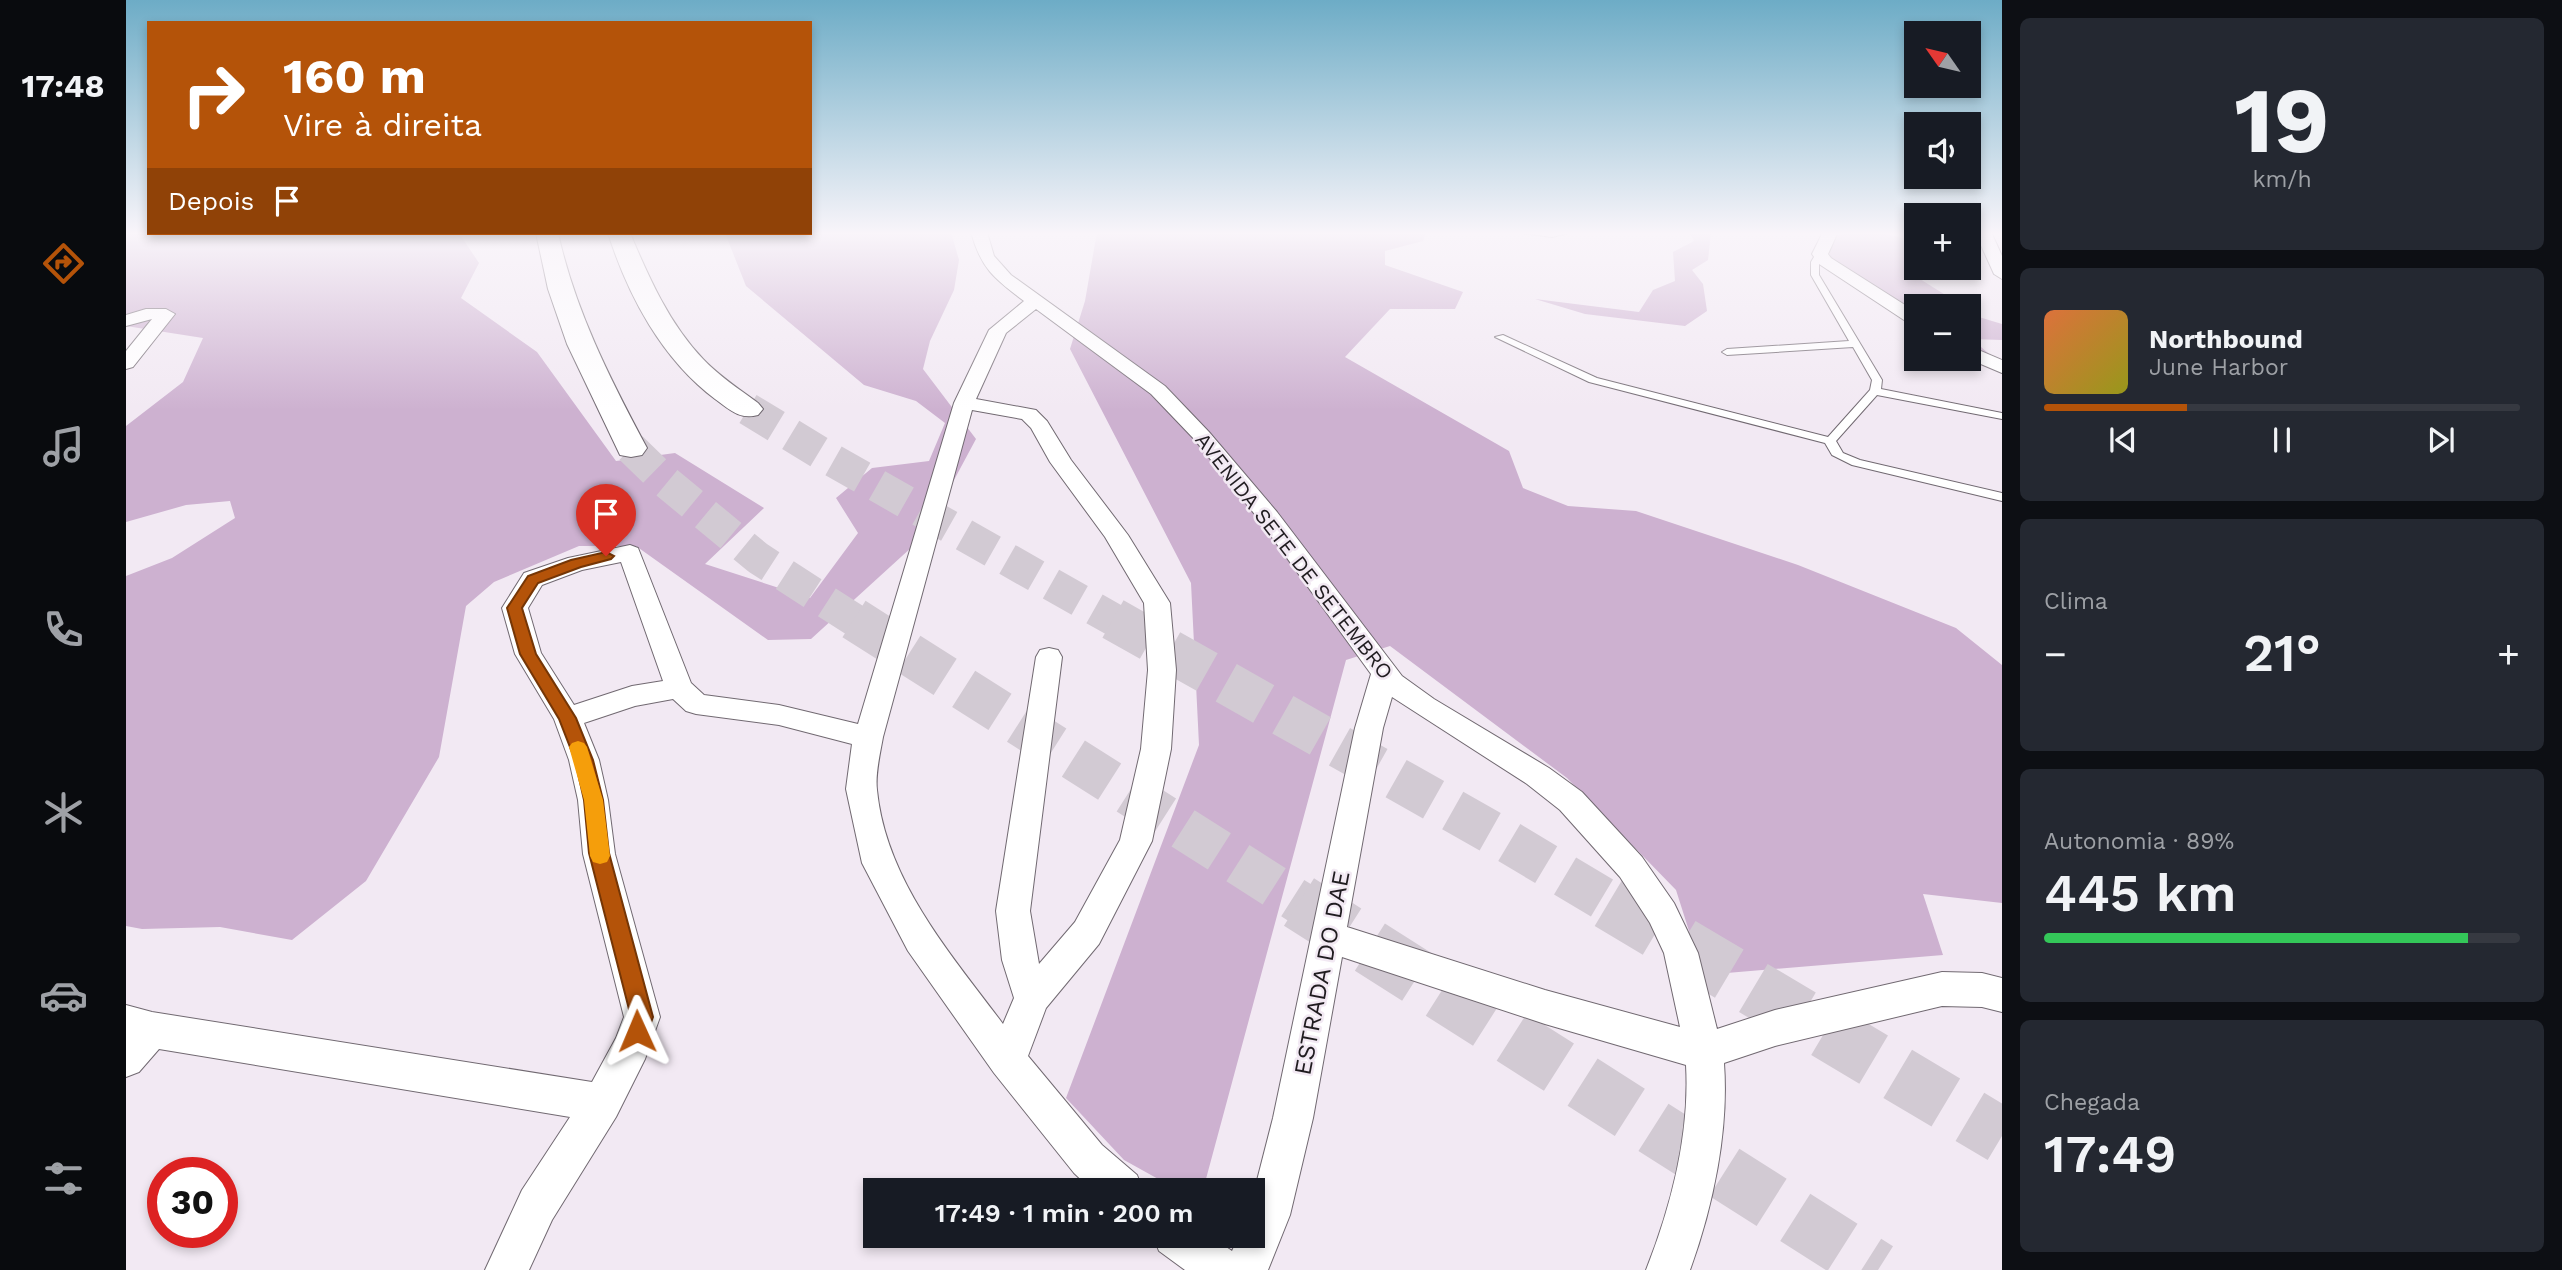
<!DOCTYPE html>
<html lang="pt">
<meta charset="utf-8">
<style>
body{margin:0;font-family:"Work Sans",sans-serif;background:#242831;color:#f1f3f6;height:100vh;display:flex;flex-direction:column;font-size:26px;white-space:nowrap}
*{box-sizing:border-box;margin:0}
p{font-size:23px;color:#9ea1a6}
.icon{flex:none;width:38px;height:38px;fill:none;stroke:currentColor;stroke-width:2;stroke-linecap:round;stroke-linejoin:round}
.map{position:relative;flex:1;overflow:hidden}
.side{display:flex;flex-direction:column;gap:18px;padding:18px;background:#0d0f14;width:560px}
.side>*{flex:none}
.guide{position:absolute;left:21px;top:21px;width:665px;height:214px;border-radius:0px;box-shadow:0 4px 10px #0003;background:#b45309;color:#fff;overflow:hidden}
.needle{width:46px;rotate:304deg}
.controls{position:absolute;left:1778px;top:21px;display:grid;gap:14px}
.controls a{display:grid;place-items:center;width:77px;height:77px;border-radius:0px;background:#171b24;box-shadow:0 4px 10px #0003;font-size:35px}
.speed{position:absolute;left:21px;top:1157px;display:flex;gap:14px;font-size:35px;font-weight:700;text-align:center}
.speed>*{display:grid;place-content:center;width:91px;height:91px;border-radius:50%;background:#171b24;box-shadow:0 4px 10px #0003;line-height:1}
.speed .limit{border:10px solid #d22;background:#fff;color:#111}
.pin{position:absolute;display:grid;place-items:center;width:60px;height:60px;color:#fff;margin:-72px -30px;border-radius:50% 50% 50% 0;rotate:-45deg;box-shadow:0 0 7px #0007}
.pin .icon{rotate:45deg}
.me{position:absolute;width:77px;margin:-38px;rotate:359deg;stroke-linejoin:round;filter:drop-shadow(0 0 5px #0008)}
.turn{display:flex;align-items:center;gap:24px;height:147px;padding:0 21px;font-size:32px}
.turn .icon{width:91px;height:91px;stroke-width:2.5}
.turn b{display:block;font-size:49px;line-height:60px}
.then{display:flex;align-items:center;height:66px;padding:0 21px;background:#0003;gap:14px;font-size:26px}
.big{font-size:52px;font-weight:600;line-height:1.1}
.side .widget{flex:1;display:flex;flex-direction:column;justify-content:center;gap:10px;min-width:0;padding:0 24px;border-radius:10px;background:#242831}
.side .dial{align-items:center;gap:0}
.dial b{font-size:91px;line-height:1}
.song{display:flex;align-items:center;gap:21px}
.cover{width:84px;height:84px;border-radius:10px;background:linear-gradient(135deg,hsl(20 70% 55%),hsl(60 70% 35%))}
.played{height:7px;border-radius:4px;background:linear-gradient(90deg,#b45309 30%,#363941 30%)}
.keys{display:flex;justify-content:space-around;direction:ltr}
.heat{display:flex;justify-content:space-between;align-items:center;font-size:38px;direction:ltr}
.charge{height:10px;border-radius:5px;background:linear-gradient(90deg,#34c759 89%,#363941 0)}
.trip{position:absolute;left:737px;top:1178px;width:402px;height:70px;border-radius:0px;background:#171b24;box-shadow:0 4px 10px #0003;font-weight:600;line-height:70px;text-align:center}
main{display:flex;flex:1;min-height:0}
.menu{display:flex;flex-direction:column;width:126px;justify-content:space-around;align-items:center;background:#090b0e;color:#9ea1a6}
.menu .icon{width:49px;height:49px}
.menu .selected{color:#b45309}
.menu b{font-size:32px;color:#f1f3f6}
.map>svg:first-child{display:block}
.green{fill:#cdb1d0}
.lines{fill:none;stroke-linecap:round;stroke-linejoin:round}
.highway-tunnel-far2{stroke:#d2cad3;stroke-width:33;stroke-dasharray:33 17;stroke-linecap:butt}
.highway-tunnel-far1{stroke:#d2cad3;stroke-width:43;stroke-dasharray:43 22;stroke-linecap:butt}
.highway-tunnel{stroke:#d2cad3;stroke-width:56;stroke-dasharray:56 28;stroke-linecap:butt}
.lane-casing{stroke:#716971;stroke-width:2}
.street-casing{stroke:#716971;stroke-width:2}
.highway-casing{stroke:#716971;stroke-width:2}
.lane{fill:#fff;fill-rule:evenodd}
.street{fill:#fff;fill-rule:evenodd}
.highway{fill:#fff;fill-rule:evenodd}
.route{fill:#b45309;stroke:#753606;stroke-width:2}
.slow{fill:#f59e0b}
.labels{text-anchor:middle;stroke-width:5;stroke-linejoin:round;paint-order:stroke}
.street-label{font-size:21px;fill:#201c20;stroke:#f2e9f3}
.near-street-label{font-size:24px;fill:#201c20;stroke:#f2e9f3}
</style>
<main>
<nav class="menu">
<b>17:48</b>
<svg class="icon selected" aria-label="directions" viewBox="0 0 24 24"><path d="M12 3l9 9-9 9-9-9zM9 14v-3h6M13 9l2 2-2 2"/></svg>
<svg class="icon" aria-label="music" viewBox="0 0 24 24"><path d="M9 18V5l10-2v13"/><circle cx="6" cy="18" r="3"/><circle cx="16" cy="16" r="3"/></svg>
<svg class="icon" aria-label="phone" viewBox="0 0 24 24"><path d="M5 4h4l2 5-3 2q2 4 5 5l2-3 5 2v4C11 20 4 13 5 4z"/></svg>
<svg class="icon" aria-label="climate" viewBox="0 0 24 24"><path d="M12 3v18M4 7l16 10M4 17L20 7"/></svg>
<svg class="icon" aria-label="car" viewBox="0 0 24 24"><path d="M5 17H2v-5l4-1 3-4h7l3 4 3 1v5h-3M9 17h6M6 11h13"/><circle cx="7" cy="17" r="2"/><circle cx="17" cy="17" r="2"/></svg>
<svg class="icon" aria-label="filters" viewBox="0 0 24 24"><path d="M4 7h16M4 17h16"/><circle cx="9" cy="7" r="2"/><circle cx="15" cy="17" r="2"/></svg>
</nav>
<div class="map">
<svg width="1876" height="1270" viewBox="0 0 1876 1270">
<rect width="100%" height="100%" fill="#f2e9f3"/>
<path class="green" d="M0 232 333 233 353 263 335 298 411 352 490 461 549 453 638 508 579 564 684 598 732 533 710 498 746 468 803 461 819 423 790 401 738 385 620 286 599 233 825 232 833 260 828 290 804 341 797 369 850 439 798 536 685 639 642 640 510 546H453L368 582 340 606 313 757 240 881 166 940 94 927 16 929 0 926V576L46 558 109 518 104 501 60 505 0 522V426L57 382 77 338 0 326Z
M971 232 1300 233 1297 241 1259 251V265L1337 292 1329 309H1264L1219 357 1383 451 1397 488 1442 506 1510 511 1672 565 1830 628 1876 665V903L1797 894 1817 955 1577 975 1550 890 1441 778 1264 646 1220 660 1077 1190H1052L998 1160 940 1098 1073 745 1065 583 944 349 959 301Z
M1563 232H1585L1582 260 1566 270 1577 284 1581 311 1559 326 1459 314 1409 299 1513 312 1527 290 1549 281 1547 252 1568 241Z
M1733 232H1751L1790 241V265L1786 274 1829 301 1831 306H1790V316L1708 265 1703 252 1712 235Z
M1843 314 1876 324V340L1846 339 1871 361 1843 348Z"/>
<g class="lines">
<path class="highway-tunnel-far2" d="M622 409 706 460 990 621
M505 448 540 482 632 558 730 621"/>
<path class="highway-tunnel-far1" d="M728 619 1176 904
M987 619 1379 840 1486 904"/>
<path class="highway-tunnel" d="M1173 902 1752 1270
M1483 902 1876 1136"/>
<g class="lane-casing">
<path id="lane" d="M1389 232H1447L1426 237Z
M1691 252 1698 254 1693 262V275L1756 380 1755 389 1876 413V419L1751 395 1710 441 1717 453 1734 460 1876 493V501L1726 465 1706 455 1699 443 1463 382 1369 337 1377 335 1471 378 1702 437 1744 390 1746 380 1727 347 1601 355 1596 352 1601 349 1723 341 1685 275V262Z"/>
</g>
<g class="street-casing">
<path id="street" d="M845 232H861L868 256 885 275 1039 386 1083 432 1151 512 1276 676 1308 699 1423 768 1456 792 1516 857 1548 903 1572 953 1591 1029 1649 1010 1816 972 1856 973 1876 978V1012L1856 1007 1816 1006 1649 1046 1598 1063C1603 1131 1587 1207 1564 1270H1520C1545 1207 1564 1133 1560 1065L1419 1024 1216 957 1187 1118 1164 1215 1142 1270H1059L1033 1251 1027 1236H1084L1106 1251 1113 1236H1127V1196L1147 1118 1229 728 1245 674 1135 522 1069 440 1025 394 910 309 880 333 850 399 910 410 921 421 945 460 1002 535 1044 603 1050 670 1045 749 1026 841 973 944 920 1008 902 1056 976 1145 1011 1175 1017 1190H966L948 1173 868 1073 782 951 736 863 720 789 726 744 653 725 570 714 560 711 547 699 509 706 458 723 473 760 482 800 489 854 534 1017 519 1059 490 1117 426 1220 403 1270H359L396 1190 444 1117 33 1049 13 1072 0 1077V1005L26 1012 466 1082 490 1038 498 1017 457 854 452 800 443 760 428 719 389 654 376 608 398 573 442 558 504 545 512 548 565 683 578 695 653 705 732 724 828 403 863 330 898 301C869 279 855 269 845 232ZM846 410 896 419 905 428 924 462 979 537 1018 603 1022 670 1015 749 994 840 949 922 913 964 904 911 936 657 932 650 923 648 914 650 910 657 870 911 876 960 888 998 877 1024C825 954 760 881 751 790 749 774 754 754 757 737ZM495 562 537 681 506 686 448 705 415 653 402 608 416 585 456 570ZM1266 697 1401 784 1434 810 1494 877 1524 923 1538 953 1554 1027 1419 990 1221 927 1257 728Z
M1697 232H1712L1702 254 1705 258 1790 312V325L1784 324 1693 264 1686 254Z
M1849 232H1865L1876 256V279L1868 274Z
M20 309H40L49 314 7 367 0 369V351L26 319 0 326V315Z
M1843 346 1876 360V373L1843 359Z"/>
</g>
<g class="highway-casing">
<path id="highway" d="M410 233H432C449 310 484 379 521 448L516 455 505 457 494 455 441 344 422 289Z
M482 233H504C523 278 543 323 577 359 593 376 613 389 632 403L637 409 632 415C614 420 604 410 589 399 536 359 502 296 482 233Z"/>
</g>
<use href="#lane" class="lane"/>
<use href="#street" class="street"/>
<use href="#highway" class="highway"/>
</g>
<linearGradient id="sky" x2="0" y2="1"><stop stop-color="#6dacc6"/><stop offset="0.57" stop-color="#f9f5fa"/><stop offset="1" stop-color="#f9f5fa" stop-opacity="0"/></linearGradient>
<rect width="1876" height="410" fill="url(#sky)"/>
<path class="route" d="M480 552 488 556 485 559 455 567 412 583 396 608 410 654 450 718 467 760 477 800 483 853 527 1017 519 1039 511 1042 503 1039 500 1031 505 1017 463 853 458 800 449 760 433 719 394 654 381 608 402 576 445 560Z"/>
<path class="slow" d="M452 741 458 743 461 747 477 800 484 856 481 862 474 864 467 862 464 856 458 800 443 747 446 743Z"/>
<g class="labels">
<g class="street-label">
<text transform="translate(1168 556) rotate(52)" y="7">AVENIDA SETE DE SETEMBRO</text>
</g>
<g class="near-street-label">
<text transform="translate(1196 973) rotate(-79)" y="8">ESTRADA DO DAE</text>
</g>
</g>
</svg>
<div class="controls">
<a><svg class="needle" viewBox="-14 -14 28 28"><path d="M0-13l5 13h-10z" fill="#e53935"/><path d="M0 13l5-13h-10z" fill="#9ea1a6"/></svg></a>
<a><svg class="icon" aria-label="sound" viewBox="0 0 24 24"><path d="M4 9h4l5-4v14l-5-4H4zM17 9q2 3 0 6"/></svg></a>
<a>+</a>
<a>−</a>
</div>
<div class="speed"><div class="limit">30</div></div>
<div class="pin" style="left:480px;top:556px;background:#d93025"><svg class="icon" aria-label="arrive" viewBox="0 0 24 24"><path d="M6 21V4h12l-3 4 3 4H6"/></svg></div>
<svg class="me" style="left:511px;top:1031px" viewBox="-20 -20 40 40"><path d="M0-17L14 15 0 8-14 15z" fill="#b45309" stroke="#fff" stroke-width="4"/></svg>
<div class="trip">17:49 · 1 min · 200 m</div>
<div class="guide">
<div class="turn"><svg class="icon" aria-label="right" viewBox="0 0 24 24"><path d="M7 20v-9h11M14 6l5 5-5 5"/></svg><div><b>160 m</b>Vire à direita</div></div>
<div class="then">Depois<svg class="icon" aria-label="arrive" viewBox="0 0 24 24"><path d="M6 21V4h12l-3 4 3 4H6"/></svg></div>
</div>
</div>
<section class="side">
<div class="widget dial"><b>19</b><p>km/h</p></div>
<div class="widget">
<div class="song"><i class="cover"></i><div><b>Northbound</b><p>June Harbor</p></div></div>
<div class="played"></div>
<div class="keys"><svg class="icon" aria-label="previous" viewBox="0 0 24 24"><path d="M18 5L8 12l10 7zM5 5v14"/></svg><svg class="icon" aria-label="pause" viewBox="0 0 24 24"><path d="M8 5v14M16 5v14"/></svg><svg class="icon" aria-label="next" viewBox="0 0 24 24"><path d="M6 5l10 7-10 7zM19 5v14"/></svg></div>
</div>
<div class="widget"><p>Clima</p>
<div class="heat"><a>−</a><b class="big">21°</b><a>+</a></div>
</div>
<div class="widget"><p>Autonomia · 89%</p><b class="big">445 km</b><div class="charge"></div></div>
<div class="widget"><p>Chegada</p><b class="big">17:49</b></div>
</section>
</main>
